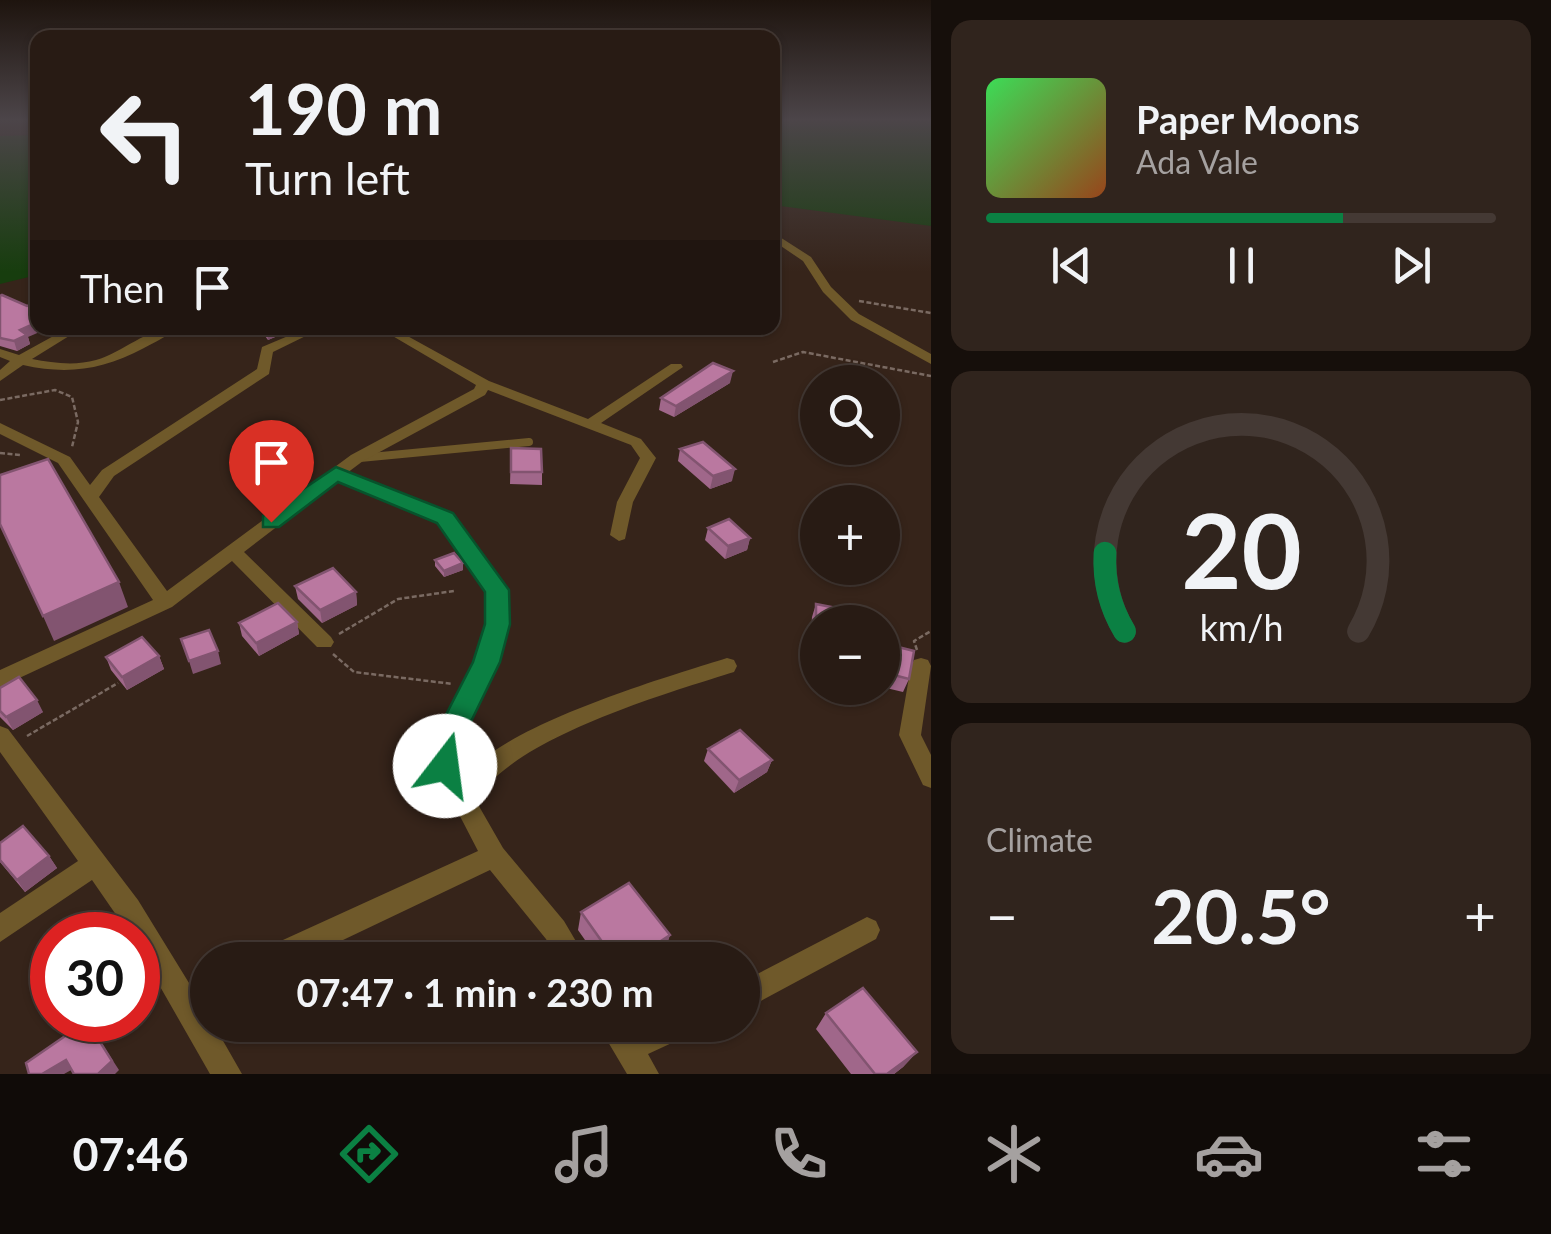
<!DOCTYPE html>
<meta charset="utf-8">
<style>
body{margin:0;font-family:Lato,sans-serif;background:#30241d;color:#f1f3f6;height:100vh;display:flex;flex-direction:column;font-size:38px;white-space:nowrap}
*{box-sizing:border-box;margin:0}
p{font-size:32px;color:#a5a1a0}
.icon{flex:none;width:55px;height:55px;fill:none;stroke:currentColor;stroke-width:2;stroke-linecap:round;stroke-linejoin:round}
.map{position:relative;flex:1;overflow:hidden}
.side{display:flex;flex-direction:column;gap:20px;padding:20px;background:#160f0b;width:620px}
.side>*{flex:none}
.banner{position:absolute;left:30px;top:30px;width:750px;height:305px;border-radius:20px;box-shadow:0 2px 8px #0004,0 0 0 2px #443934;background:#281b14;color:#f1f3f6;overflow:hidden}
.buttons{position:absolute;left:800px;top:365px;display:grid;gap:20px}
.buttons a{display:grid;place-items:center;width:100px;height:100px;border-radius:50%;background:#281b14;box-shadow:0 2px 8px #0004,0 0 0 2px #443934;font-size:50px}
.speed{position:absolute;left:30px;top:912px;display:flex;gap:20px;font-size:50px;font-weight:700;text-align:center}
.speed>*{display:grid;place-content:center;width:130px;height:130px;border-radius:50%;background:#281b14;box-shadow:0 2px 8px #0004,0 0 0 2px #443934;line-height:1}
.speed .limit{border:15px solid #d22;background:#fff;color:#111}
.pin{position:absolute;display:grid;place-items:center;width:85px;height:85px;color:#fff;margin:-102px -42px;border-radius:50% 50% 50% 0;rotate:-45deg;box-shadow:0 0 10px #0007}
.pin .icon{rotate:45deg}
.me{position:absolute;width:110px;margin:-55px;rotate:15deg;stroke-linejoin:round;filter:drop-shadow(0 0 8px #0008)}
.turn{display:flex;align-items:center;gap:35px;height:210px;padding:0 50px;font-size:45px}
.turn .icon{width:130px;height:130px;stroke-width:2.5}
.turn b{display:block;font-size:70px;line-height:85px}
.then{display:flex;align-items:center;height:95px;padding:0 50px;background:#0003;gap:20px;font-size:38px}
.big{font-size:75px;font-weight:700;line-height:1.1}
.side .tile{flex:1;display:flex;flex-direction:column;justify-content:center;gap:15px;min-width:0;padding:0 35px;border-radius:20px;background:#30241d}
.side .dial{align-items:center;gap:0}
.dial svg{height:260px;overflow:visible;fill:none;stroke:#443934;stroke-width:7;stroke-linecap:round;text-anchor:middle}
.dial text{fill:#f1f3f6;stroke:none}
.song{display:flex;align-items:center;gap:30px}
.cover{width:120px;height:120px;border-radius:15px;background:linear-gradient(135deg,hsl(130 70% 55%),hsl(20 70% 35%))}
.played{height:10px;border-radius:5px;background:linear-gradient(90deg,#0b8043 70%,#443934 70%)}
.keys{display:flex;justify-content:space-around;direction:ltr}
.heat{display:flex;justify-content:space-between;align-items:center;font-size:55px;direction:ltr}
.trip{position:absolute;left:190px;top:942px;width:570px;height:100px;border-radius:50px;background:#281b14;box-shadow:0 2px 8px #0004,0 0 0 2px #443934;font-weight:700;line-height:100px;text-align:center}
.menu{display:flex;height:160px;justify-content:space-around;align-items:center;background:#100b08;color:#a5a1a0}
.menu .icon{width:70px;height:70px}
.menu .selected{color:#0b8043}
.menu b{font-size:45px;color:#f1f3f6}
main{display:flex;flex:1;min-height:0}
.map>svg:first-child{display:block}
.green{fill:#173d0e}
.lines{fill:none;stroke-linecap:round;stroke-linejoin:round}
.path{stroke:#7a6a62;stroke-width:2.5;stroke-dasharray:5 2.5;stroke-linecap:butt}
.service{stroke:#6f592a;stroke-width:8}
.minor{fill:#6f592a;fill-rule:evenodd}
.wall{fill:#a0678a}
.shaded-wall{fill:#825470}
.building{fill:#ba78a0;stroke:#825470;stroke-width:2.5}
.route{fill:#0b8043;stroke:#07532c;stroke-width:2.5}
</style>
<main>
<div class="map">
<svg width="931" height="1074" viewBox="0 0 931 1074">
<rect width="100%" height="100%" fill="#36241a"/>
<path class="green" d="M773 121H931V226L773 205Z
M37 135V275L0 284V136Z"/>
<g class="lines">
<path class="path" d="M30 121 34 124
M859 301 931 313
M773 362 803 352 931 376
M0 400 55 390 72 397 78 422 72 447
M0 453 21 455
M339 634 398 599 454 591
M917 650 914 641 931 631
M333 654 354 672 453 684
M27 736 118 683"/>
<path class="service" d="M360 458 529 442"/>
<path class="minor" d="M772 232 811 257 831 287 859 314 931 354V364L851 320 823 292 803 261 772 240Z
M68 328H82L32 359C53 363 75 366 96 360 124 352 149 326 177 328 168 336 155 342 144 348 102 370 68 375 23 365L0 381V370L10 361 0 357V349L19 355Z
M307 328H322L273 352 269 374 114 476 99 497 167 591 351 455 474 389 476 385 379 328H393L489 381 588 419 671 364H681L683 367 601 423 641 439 656 458 633 502 625 539 619 541 610 535 617 502 640 458 631 445 488 390 485 395 363 461 347 473 451 514 506 590 503 642 456 744V765L464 779C497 727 666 677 727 658L734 660 737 666 734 672C667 693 510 739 476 801L503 848 564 921 587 960H558L546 939 490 870 301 960H257L261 950 478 851 434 766V744L483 642 488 591 439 522 338 480 244 552 331 637 334 642 331 647H317L232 561 172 607 0 687V670L153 600 58 463 0 434V423L70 457 90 485 102 470 257 369 262 347Z
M921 658 928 660 931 666 921 735 931 755V788L923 785 899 735 911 666 914 660Z
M0 726 8 729 138 900 189 983 208 975V1004L203 1006 208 1014V1025H214L242 1074H210L138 948V935H130L92 880 0 942V913L78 861 0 752Z
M867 917 876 921 880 930 876 939 742 1011V982Z
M598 1025H629L633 1031 646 1025H693L689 1035 648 1054 659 1074H627Z"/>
</g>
<path class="wall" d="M0 296 28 337 30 344 17 351 0 346Z
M259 328H294V329L268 340Z
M730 383 674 417 659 410 661 398Z
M511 448 542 472V485L510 484Z
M680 449 732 481 710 489 678 461Z
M708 528 750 538 747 550 725 559 705 540Z
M435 560 463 570 444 577 435 566Z
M295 586 356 592 357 605 322 623 298 599Z
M816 604 857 612 855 622H818V631H811L812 617Z
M297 622 299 634 259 656 242 636 239 623Z
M882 643 909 679 903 692 882 687Z
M159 656 164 669 127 690 111 670 106 657Z
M0 688 43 712 13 730 0 717Z
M708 749 772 760 767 772 734 793 704 761Z
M0 843 49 856 57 868 25 892 0 862Z
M581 912 670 935 664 952 652 960H599L578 930Z
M826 1013 917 1052 903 1067 894 1074H851L816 1029Z"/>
<path class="shaded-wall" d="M38 322V328H49L28 337 30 344 17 351 14 341 20 330Z
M273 328H294V329L268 340 267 330Z
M733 371 730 383 674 417 676 406Z
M735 469 732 481 710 489 713 476Z
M750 538 747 550 725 559 728 546Z
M463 563V570L444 577V571Z
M119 582 128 607 54 641 43 616Z
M356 592 357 605 322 623 320 610Z
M297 622 299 634 259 656 256 643Z
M218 651 221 664 193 674 189 661Z
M159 656 164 669 127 690 122 677Z
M37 700 43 712 13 730 6 717Z
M772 760 767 772 734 793 739 780Z
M49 856 57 868 25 892 17 880Z
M670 935 664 952 652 960H632Z
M93 1030 119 1070 115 1074H98Z
M917 1052 903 1067 894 1074H887Z
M66 1060 73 1069 64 1074H42Z"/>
<path class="building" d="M2 295 27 306 38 303V322L20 330 27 335 14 341 0 338V296Z
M713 363 733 371 676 406 661 398Z
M703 442 735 469 713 476 680 449Z
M511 448 541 449 542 472H511Z
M48 459 119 582 43 616 0 524V475Z
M729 519 750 538 728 546 708 528Z
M454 553 463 563 444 571 435 560Z
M333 568 356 592 320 610 295 586Z
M278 603 297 622 256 643 239 623Z
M816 604 857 612 856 621 816 618Z
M209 630 218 651 189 661 181 639Z
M142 637 159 656 122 677 106 657Z
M882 643 914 651 909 679 882 672Z
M19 677 37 700 6 717 0 711V688Z
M740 730 772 760 739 780 708 749Z
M23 826 49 856 17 880 0 860V843Z
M629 883 670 935 632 960H615L581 912Z
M863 988 917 1052 887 1074H875L826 1013Z
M87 1021 112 1061 98 1074H74L66 1060 42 1074H29L26 1063Z"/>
<linearGradient id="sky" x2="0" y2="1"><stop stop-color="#1e140e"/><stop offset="0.44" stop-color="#4c4549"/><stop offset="1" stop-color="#4c4549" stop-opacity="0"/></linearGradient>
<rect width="931" height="272" fill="url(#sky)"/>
<path class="route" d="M336 467 453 513 509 590 510 624 500 662 460 744 456 775 445 779 435 775 431 744 473 662 485 624V592L437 523 338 482 279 527H263V516Z"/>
</svg>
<div class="buttons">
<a><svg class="icon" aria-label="search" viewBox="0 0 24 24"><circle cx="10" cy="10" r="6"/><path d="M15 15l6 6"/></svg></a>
<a>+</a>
<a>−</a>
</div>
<div class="speed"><div class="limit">30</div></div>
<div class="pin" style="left:271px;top:522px;background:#d93025"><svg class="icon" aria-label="arrive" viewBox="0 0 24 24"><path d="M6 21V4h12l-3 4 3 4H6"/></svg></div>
<svg class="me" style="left:445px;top:766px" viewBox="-20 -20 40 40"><circle r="19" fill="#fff"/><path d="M0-13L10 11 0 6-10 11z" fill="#0b8043"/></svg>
<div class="trip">07:47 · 1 min · 230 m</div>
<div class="banner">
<div class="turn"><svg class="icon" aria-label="left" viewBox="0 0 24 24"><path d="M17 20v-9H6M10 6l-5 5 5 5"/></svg><div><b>190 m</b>Turn left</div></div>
<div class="then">Then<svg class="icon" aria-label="arrive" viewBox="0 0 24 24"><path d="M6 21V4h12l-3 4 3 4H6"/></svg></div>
</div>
</div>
<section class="side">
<div class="tile">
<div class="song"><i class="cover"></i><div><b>Paper Moons</b><p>Ada Vale</p></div></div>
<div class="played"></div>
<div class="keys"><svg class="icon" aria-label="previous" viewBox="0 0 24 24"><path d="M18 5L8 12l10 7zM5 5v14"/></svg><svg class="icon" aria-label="pause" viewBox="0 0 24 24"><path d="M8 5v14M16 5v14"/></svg><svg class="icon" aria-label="next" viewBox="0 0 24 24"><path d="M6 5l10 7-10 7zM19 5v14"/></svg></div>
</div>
<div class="tile dial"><svg viewBox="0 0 100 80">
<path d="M14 69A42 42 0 1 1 86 69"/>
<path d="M14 69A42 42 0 0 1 8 45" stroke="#0b8043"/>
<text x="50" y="56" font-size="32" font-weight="700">20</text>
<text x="50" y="72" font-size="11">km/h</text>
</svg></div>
<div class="tile"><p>Climate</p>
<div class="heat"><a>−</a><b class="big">20.5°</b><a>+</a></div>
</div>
</section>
</main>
<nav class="menu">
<b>07:46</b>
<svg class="icon selected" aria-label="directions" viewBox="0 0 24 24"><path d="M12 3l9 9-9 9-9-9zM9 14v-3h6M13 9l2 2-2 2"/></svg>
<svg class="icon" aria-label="music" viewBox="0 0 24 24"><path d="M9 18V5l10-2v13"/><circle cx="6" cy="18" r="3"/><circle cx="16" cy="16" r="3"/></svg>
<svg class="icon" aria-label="phone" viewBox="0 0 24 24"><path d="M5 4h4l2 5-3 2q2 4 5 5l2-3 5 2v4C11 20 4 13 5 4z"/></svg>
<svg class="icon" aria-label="climate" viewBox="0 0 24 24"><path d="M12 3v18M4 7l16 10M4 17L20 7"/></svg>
<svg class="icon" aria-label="car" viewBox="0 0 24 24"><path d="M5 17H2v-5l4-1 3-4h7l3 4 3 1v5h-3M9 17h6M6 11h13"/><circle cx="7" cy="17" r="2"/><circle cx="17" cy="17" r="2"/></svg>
<svg class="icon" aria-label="filters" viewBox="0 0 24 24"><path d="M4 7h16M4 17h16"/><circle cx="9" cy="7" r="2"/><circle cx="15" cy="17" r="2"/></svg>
</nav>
